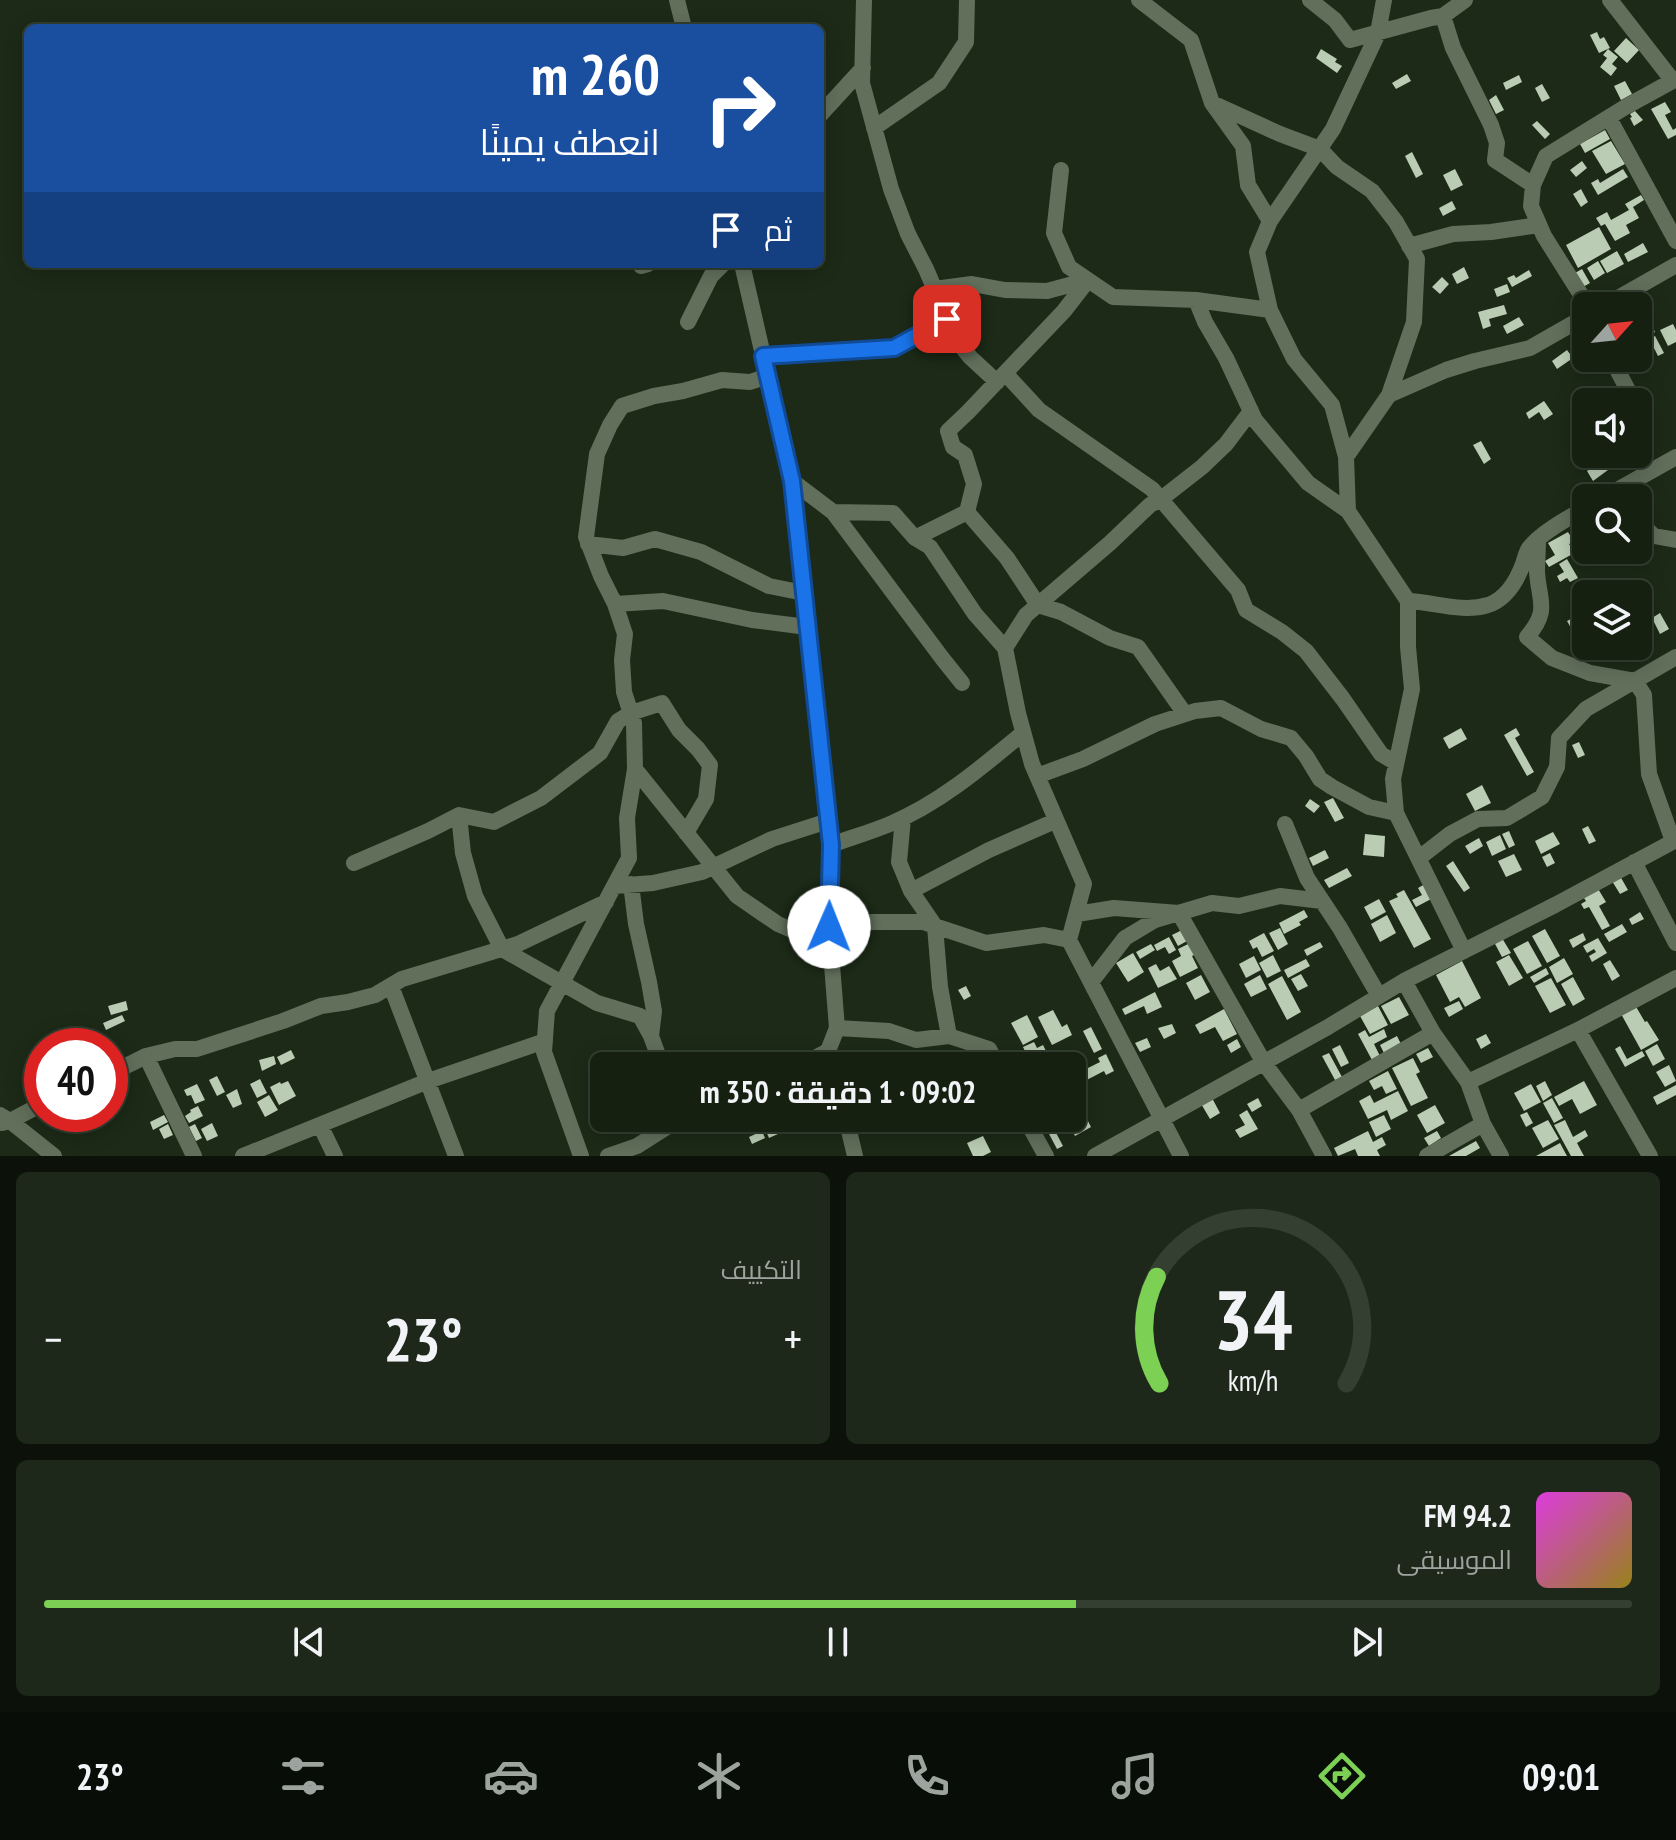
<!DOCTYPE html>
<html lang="ar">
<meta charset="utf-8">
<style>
body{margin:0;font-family:"PT Sans Narrow",Cairo,sans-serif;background:#1e281a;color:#f1f3f6;direction:rtl;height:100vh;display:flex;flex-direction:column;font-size:30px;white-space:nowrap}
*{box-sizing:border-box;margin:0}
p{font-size:26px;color:#9da39f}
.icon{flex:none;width:44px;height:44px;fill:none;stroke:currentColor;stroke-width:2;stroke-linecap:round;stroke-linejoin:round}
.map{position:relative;height:1156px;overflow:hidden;direction:ltr}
.panel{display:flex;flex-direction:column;gap:16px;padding:16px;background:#0c1209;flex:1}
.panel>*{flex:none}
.guide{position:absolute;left:24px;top:24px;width:800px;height:244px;border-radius:12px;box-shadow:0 4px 20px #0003,0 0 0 2px #343e31;direction:rtl;background:#1a4fa0;color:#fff;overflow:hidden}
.needle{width:52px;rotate:63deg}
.fabs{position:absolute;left:1572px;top:292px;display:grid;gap:16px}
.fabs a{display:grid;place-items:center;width:80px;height:80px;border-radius:12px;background:#152011;box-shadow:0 4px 20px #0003,0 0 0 2px #343e31;font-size:40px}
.speed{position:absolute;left:24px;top:1028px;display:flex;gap:16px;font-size:40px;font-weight:700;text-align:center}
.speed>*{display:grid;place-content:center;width:104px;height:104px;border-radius:50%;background:#152011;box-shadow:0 4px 20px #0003,0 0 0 2px #343e31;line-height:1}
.speed .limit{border:12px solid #d22;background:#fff;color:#111}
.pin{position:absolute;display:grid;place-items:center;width:68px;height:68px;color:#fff;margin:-34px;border-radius:16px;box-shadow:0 4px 12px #0006}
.me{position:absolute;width:88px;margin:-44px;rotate:1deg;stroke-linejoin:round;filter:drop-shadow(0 0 6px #0008)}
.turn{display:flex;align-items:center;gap:28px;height:168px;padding:0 32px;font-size:36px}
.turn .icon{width:104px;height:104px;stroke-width:2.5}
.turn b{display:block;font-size:56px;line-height:68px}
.then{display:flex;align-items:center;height:76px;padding:0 32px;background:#0003;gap:16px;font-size:30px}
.big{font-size:60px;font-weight:700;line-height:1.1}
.panel .widget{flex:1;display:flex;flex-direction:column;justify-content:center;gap:12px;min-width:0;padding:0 28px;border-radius:12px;background:#1e281a}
.panel .dial{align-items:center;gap:0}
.dial svg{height:208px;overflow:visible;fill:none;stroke:#343e31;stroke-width:7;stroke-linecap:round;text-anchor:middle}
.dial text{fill:#f1f3f6;stroke:none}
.song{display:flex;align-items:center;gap:24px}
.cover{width:96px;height:96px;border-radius:12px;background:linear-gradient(135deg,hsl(300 70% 55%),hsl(50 70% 35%))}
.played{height:8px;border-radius:4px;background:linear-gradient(90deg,#7cd155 65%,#343e31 65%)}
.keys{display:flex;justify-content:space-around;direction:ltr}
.heat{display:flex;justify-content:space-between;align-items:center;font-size:44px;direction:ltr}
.panel .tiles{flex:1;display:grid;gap:16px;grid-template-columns:1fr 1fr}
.widget:last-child{grid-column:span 2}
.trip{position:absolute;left:590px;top:1052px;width:496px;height:80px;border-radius:12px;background:#152011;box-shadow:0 4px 20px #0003,0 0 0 2px #343e31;font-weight:700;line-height:80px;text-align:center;direction:rtl}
.tabs{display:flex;height:128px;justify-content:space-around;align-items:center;background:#080d07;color:#9da39f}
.tabs .icon{width:56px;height:56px}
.tabs .selected{color:#7cd155}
.tabs b{font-size:36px;color:#f1f3f6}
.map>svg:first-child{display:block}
.building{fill:#baccb4}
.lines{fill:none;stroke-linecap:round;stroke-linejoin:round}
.minor{stroke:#616f5b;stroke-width:16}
.tertiary{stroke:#616f5b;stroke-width:16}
.route-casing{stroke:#114b97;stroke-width:20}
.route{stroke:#1a73e8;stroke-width:14}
</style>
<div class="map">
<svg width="1676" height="1156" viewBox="0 0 1676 1156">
<rect width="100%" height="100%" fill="#1c2a17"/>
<path class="building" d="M1597 32 1600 39 1604 37 1610 48 1599 53 1590 35Z
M1626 38 1639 50 1627 63 1614 51Z
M1321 49 1337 59 1335 62 1342 66 1337 73 1316 58Z
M1608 49 1618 57 1612 64 1617 68 1611 76 1600 67 1607 58 1603 55Z
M1407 74 1411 81 1396 89 1392 83Z
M1519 75 1522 82 1506 90 1503 83Z
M1625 81 1632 94 1621 100 1614 86Z
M1542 84 1550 98 1542 102 1535 88Z
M1496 95 1504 110 1496 114 1489 100Z
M1665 102 1671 112 1665 115 1673 130 1676 128V135L1668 139 1651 109Z
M1635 111 1643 120 1634 126 1630 118 1632 117 1630 114Z
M1537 121 1550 134 1545 139 1532 125Z
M1605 130 1610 139 1585 153 1580 144Z
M1611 141 1625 164 1606 174 1592 151Z
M1412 152 1423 174 1416 178 1405 156Z
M1582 161 1587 168 1576 177 1570 170Z
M1455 169 1463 185 1451 191 1443 175Z
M1623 169 1628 177 1598 195 1591 183 1598 179 1600 183Z
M1581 189 1588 202 1581 207 1573 194Z
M1641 195 1644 200 1633 207 1639 218 1626 225 1630 233 1615 241 1605 224 1601 226 1596 218 1607 212 1611 220 1629 210 1625 204Z
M1452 201 1456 209 1443 216 1439 208Z
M1599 227 1611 249 1578 268 1566 245Z
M1643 243 1648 252 1628 262 1624 254Z
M1617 251 1624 264 1607 273 1600 261Z
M1598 261 1605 273 1594 280 1587 268Z
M1464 267 1469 278 1457 284 1452 274Z
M1582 269 1590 283 1583 287 1575 273Z
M1529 270 1532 276 1512 287 1507 278 1514 275 1516 278Z
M1442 277 1449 284 1440 294 1432 287Z
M1507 284 1510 292 1497 297 1494 289Z
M1640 294 1643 301 1632 306H1624L1622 303Z
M1504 305 1507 314 1489 319 1491 326 1483 329 1478 312Z
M1641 305 1655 332 1638 340V306Z
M1519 317 1524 325 1507 334 1503 326Z
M1673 324 1676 330V342L1668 346 1660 330Z
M1655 336 1664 353 1658 356 1653 346 1650 348 1647 340Z
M1567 350 1573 358 1557 369 1552 361Z
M1625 358H1640L1642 363 1637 365 1639 371 1633 374Z
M1544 401 1553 414 1544 420 1539 412 1529 419 1526 413Z
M1481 441 1491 459 1484 464 1473 445Z
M1602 461 1608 470 1593 481 1587 471Z
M1568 532 1574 542 1569 544 1571 547 1575 545 1578 551 1549 567 1545 561 1555 555 1548 543Z
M1567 559 1578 578 1570 582 1567 578 1560 582 1557 576 1564 572 1559 564Z
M1643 580 1653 598 1647 602 1638 584Z
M1586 611V629L1575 635 1567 621Z
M1660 613 1669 629 1660 634 1652 618Z
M1601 646H1624L1626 649 1613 657 1608 649 1604 651Z
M1461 728 1467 739 1449 749 1443 738Z
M1516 728 1520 735 1515 738 1534 772 1527 776 1504 735Z
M1579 742 1585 755 1578 758 1572 745Z
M1482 785 1491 803 1475 811 1466 794Z
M1333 798 1344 818 1335 822 1324 802Z
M1310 799 1320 806 1314 813 1305 806Z
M1588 826 1596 841 1589 844 1582 829Z
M1509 831 1515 845 1509 848 1502 834Z
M1553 832 1560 844 1541 854 1535 841Z
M1365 834 1385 836 1384 857 1363 855Z
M1500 835 1506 849 1492 856 1486 842Z
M1479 838 1483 846 1470 854 1465 846Z
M1325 850 1329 858 1313 866 1309 858Z
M1550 853 1555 863 1547 867 1542 857Z
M1514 854 1522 870 1506 877 1498 861Z
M1453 861 1470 888 1464 892 1446 866Z
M1347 868 1352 876 1329 888 1324 880Z
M1620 876 1628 890 1620 894 1612 881Z
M1425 884 1433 898 1416 907 1412 900 1422 895 1418 888Z
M1597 887 1606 902 1599 906 1610 926 1602 930 1589 907 1584 909 1581 904 1586 901 1582 895Z
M1404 890 1431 939 1414 948 1389 901 1398 897 1396 894Z
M1379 899 1386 912 1371 920 1364 907Z
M1304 910 1308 917 1299 922 1301 925 1284 934 1279 923Z
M1640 912 1644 919 1632 925 1629 919Z
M1387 915 1396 933 1380 942 1371 924Z
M1622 924 1627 932 1609 942 1604 934Z
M1280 928 1288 944 1278 950 1269 933Z
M1545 929 1560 956 1547 963 1532 936Z
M1182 930 1187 941 1178 946 1172 935Z
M1264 933 1274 951 1262 957 1257 947 1253 949 1249 941Z
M1583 933 1586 940 1573 948 1569 940Z
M1169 937 1176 950 1169 954 1165 947 1157 951 1154 945Z
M1502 938 1511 953 1502 957 1494 942Z
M1598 938 1607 953 1592 962 1589 956 1596 952 1594 949 1587 953 1583 946Z
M1528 941 1542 966 1527 974 1513 949Z
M1320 942 1323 947 1307 956 1304 950Z
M1190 943 1196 954 1192 956 1198 968 1180 977 1172 961 1181 956 1178 949Z
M1151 944 1155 950 1140 959 1136 952Z
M1133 953 1144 972 1128 982 1116 963Z
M1273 955 1281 971 1267 978 1259 963Z
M1509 955 1523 978 1509 986 1496 962Z
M1254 956 1261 970 1246 978 1239 964Z
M1564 958 1573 974 1557 983 1549 967Z
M1306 959 1310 966 1288 978 1284 970Z
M1610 960 1620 976 1612 981 1603 964Z
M1462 961 1481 998 1465 1007 1459 997 1450 1002 1436 975Z
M1156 964 1160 971 1169 966 1177 979 1158 988 1148 968Z
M1546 968 1549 974 1534 983 1530 977Z
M1301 974 1308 986 1298 991 1291 979Z
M1201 975 1210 992 1195 1000 1186 983Z
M1260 975 1267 989 1251 997 1244 984Z
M1282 976 1301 1012 1287 1020 1268 984Z
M1573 977 1585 999 1573 1006 1561 984Z
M1551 978 1566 1005 1550 1013 1535 986Z
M966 986 971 996 964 1000 958 990Z
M1155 992 1162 1007 1147 1014 1144 1006 1125 1015 1122 1009Z
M1399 997 1409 1015 1391 1024 1381 1006Z
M126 1001 128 1010 111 1015 108 1006Z
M1459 1001 1463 1009 1449 1017 1444 1008Z
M1635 1005 1645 1022 1647 1021 1659 1040 1641 1050 1620 1012Z
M1378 1006 1388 1025 1370 1034 1360 1016Z
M1224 1009 1237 1034 1223 1041 1215 1027 1200 1034 1195 1025Z
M1053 1010 1062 1027 1067 1024 1072 1035 1052 1045 1038 1017Z
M122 1015 125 1021 106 1030 103 1023Z
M1027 1015 1038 1037 1023 1045 1011 1023Z
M1172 1024 1176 1033 1164 1039 1158 1028Z
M1091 1027 1102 1049 1094 1053 1083 1031Z
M1384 1029 1387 1037 1374 1044 1380 1056 1372 1060 1358 1034 1365 1030 1369 1037Z
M1486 1034 1491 1043 1481 1049 1476 1039Z
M1397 1036 1402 1046 1385 1055 1380 1045Z
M1147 1038 1151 1047 1140 1052 1135 1043Z
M1237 1039 1241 1047 1231 1053 1227 1045Z
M1034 1042 1037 1048 1043 1045 1046 1051 1030 1061 1023 1047Z
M1657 1044 1665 1059 1653 1066 1645 1051Z
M1340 1045 1349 1063 1341 1067 1332 1049Z
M1620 1046 1627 1059 1642 1051 1645 1056 1625 1067 1615 1049Z
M1428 1048 1433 1057 1421 1063 1416 1054Z
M291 1050 295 1058 281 1065 277 1057Z
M1050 1052 1054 1059 1038 1066 1035 1060Z
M1329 1053 1342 1077 1335 1080 1322 1056Z
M1106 1054 1114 1071 1106 1075 1104 1071 1077 1085 1072 1074 1079 1070 1080 1072 1100 1062 1098 1058Z
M274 1056 276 1064 262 1071 259 1060Z
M1413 1058 1420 1072 1416 1074 1428 1098 1411 1106 1392 1068Z
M1669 1065 1676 1081 1665 1087 1656 1072Z
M1388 1071 1397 1089 1386 1094 1382 1086 1374 1090 1369 1081Z
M217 1076 225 1092 217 1096 209 1080Z
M260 1079 267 1093 257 1098 250 1084Z
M288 1081 296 1096 279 1105 270 1087 280 1082 281 1084Z
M1545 1081 1552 1095 1543 1101 1536 1086Z
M1584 1081 1597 1105 1580 1114 1572 1099 1559 1106 1554 1097Z
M197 1084 205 1100 195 1104 191 1095 187 1096 184 1090Z
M1531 1084 1541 1102 1524 1111 1514 1093Z
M1676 1085V1095L1657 1105 1653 1097Z
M1072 1086 1083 1107 1072 1112Z
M237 1089 242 1104 233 1108 226 1095Z
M1398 1091 1408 1111 1391 1120 1387 1110 1368 1119 1359 1101 1370 1095 1374 1103Z
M269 1095 278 1110 265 1117 257 1102Z
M1211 1096 1220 1113 1210 1119 1200 1102Z
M1258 1098 1262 1106 1252 1112 1247 1104Z
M1552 1098 1563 1118 1554 1123 1543 1103Z
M1435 1105 1445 1123 1427 1133 1417 1115Z
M198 1106 203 1116 189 1123 185 1116 191 1112 190 1110Z
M1247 1110 1258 1129 1240 1138 1235 1130 1245 1125 1239 1115Z
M1527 1112 1533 1123 1526 1127 1520 1115Z
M164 1115 168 1122 153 1130 150 1122Z
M1076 1115 1079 1121 1086 1117 1091 1127 1075 1136 1067 1119Z
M1384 1115 1391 1129 1376 1137 1369 1122Z
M1548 1120 1559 1139 1543 1148 1532 1128Z
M1565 1120 1573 1137 1585 1130 1588 1136 1577 1143 1584 1156H1571L1554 1125Z
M783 1121 787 1130 769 1138 765 1129Z
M212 1123 218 1136 207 1141 201 1129Z
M168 1124 173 1135 164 1139 159 1129Z
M195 1124 202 1138 196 1141 189 1127Z
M1054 1129 1063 1146 1057 1149 1048 1132Z
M762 1131 765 1138 752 1144 749 1137Z
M1368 1131 1373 1142 1382 1137 1386 1145 1377 1150 1380 1156H1358L1355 1149 1338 1156 1334 1148Z
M1437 1131 1441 1138 1429 1146 1424 1138Z
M983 1136 991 1152 983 1156H973L967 1143Z
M1476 1141 1480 1148 1466 1156H1449Z
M1560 1143 1567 1156H1536Z"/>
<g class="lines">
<path class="minor" d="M864 0 862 83 891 189 908 234 926 269 956 339 970 357 997 382
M1139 0 1191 40 1212 103 1243 146 1248 185 1270 221
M1310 0 1335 20 1350 40 1431 18 1443 16 1465 0
M1384 0 1378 33 1333 129 1270 221 1257 252 1270 310 1294 359 1332 405 1346 457 1348 511 1408 601V647L1412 689 1393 779 1396 813 1464 951
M1610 0 1673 81
M1443 16 1453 48 1491 125 1497 143 1495 160 1533 185
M1212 103 1280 134 1320 149 1337 167 1372 191 1396 222 1417 259 1414 322 1389 395
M820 115 863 68
M1609 118 1676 241
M874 128 939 83 966 42 967 0
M1061 170 1054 233 1069 267 1113 297 1196 300 1270 310
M1409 246 1453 234 1491 232 1539 225
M641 266 648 264
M1088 280 1064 311 968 412 948 431 953 447 965 455 974 484 967 512 1007 558 1038 605 1061 612 1110 638 1138 647 1185 714
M934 289 972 284 1005 290 1047 291 1088 280
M1196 300 1205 322 1226 358 1255 420 1308 483 1348 511
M1588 306 1544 236 1531 206 1533 185 1546 156 1627 106 1676 79
M1604 306 1676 265
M688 322 711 276 723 264
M763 356 894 348 947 319
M1611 358 1631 396
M1005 373 1039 410 1152 489 1238 590 1246 610 1282 632 1306 651 1343 699 1381 754 1396 763
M1346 457 1389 395 1446 370 1475 361 1530 348 1586 316
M792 481 833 512 942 658 962 683
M1603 498 1676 457
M833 512 893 513 915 538 930 547 975 614 1005 648
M1638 521 1654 536 1676 540
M915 538 967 512
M1538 540C1538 551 1537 562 1537 572 1539 602 1550 610 1527 637L1552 658 1590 673 1635 681 1644 695 1649 774 1673 841
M588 544 623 548 655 539 701 552 769 586 804 593
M1408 601C1434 602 1462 613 1488 605 1506 599 1517 580 1523 564 1525 559 1526 551 1530 547 1540 534 1571 516 1586 508
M615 604 663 601 752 620 807 627
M635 769 737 896 778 924 831 947
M1037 776 1083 759 1155 724 1195 711 1221 708 1261 729 1291 738 1306 756 1320 779 1332 787 1369 807 1396 813
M459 815 463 853 475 896 502 949 597 1003 640 1016 651 1036 662 1066
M903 818 899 862 911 891 935 926 940 987 949 1036
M1285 824 1307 878 1340 928 1379 996
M831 845C850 838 871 832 890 824 940 803 982 767 1023 733
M1419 858 1450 834 1478 819 1507 818 1542 797 1557 767 1559 738 1586 709 1676 657
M1634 862 1676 943
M354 863 428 831 459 815 494 822 541 798 600 753 618 721 631 713 662 703 679 730 698 749 710 765 706 799 686 833
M631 884 636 924 649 982 654 1011 651 1036
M614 886 653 883 702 872 772 839 828 821
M911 891 989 850 1055 821
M1077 914 1114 908 1179 913 1264 1063 1299 1110 1324 1156
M829 927 873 922H923L986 943 1044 935 1069 940
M1404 981 1433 1033 1468 1082 1483 1124 1501 1156
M1091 982 1125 938 1155 920 1212 903 1239 906 1280 896 1322 901
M391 986 456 1156
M837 1028 889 1031 916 1040 949 1036 989 1049 998 1066
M1578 1030 1650 1156
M146 1056 194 1156
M799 1066 828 1051
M110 1074 146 1056 175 1049H197L283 1021 321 1006 348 1002 375 995 402 979 518 944 606 902
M1468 1082 1578 1030 1676 978
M1299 1110 1433 1033
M0 1115 10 1121 54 1156
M1025 1118 1046 1156
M2 1123 10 1121 42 1104
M320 1125 335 1156
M243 1156 428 1081 545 1041
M581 1156 544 1052 547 1011 629 858 627 818 635 769 634 723 624 692 622 660 625 634 615 604 601 576 586 537 597 454 610 425 622 406 654 396 683 391 722 380 750 382 768 376
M608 1156 637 1146 681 1118
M1095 1156 1328 1027 1404 981 1555 905 1676 840
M1181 1156 1069 940 1084 884 1032 764 1018 713 1005 648 1026 615 1110 543 1150 505 1161 499 1202 467 1226 444 1251 411
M1427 1156 1483 1124"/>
<path class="tertiary" d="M677 0 684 28
M742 264 792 481 831 845 829 927 837 1028 828 1051 832 1066
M846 1118 855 1156"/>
</g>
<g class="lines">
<g class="route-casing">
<path id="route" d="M829 927 831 845 792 481 763 356 894 348 947 319"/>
</g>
<use href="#route" class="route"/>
</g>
</svg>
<div class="fabs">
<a><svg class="needle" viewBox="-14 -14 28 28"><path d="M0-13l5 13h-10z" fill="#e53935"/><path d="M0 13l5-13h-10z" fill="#9da39f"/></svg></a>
<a><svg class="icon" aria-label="sound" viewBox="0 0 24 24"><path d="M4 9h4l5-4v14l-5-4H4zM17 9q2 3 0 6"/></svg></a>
<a><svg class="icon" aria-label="search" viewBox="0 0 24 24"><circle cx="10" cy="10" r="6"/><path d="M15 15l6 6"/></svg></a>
<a><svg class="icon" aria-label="layers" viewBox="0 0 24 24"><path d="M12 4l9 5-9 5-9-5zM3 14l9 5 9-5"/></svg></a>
</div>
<div class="speed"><div class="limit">40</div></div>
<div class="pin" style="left:947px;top:319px;background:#d93025"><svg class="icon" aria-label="arrive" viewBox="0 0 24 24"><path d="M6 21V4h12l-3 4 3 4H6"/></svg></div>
<svg class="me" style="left:829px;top:927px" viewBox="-20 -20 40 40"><circle r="19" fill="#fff"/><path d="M0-13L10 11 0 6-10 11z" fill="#1a73e8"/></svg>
<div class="trip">09:02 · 1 دقيقة · 350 m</div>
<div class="guide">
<div class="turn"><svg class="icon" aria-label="right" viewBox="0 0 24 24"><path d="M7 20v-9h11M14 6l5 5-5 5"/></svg><div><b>260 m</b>انعطف يمينًا</div></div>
<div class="then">ثم<svg class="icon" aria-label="arrive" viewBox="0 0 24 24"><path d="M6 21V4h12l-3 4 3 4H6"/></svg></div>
</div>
</div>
<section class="panel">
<div class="tiles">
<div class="widget dial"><svg viewBox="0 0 100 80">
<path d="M14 69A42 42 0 1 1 86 69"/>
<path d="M14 69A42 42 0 0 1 13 28" stroke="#7cd155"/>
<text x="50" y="56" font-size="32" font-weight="700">34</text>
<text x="50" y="72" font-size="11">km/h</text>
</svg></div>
<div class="widget"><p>التكييف</p>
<div class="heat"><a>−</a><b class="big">23°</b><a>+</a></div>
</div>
<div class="widget">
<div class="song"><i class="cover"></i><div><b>94.2 FM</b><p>الموسيقى</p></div></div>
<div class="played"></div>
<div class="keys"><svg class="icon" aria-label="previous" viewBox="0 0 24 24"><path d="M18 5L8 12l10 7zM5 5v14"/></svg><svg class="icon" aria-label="pause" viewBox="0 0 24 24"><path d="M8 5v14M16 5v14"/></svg><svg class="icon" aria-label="next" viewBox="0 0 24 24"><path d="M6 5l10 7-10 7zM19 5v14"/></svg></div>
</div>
</div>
</section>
<nav class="tabs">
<b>09:01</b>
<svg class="icon selected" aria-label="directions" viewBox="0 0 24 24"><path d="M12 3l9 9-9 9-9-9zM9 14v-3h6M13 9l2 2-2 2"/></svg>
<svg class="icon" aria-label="music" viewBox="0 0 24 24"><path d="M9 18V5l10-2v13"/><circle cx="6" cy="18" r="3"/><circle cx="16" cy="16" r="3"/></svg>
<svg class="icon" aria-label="phone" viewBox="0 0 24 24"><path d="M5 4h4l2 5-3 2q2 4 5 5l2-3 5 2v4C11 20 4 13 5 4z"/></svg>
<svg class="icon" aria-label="climate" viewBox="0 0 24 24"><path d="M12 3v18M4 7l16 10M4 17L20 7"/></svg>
<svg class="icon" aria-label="car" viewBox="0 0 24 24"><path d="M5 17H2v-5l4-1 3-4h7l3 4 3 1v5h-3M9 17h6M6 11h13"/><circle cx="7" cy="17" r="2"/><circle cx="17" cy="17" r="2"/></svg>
<svg class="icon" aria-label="filters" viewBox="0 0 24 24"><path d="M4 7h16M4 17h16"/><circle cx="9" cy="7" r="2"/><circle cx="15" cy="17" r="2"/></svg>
<b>23°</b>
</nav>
